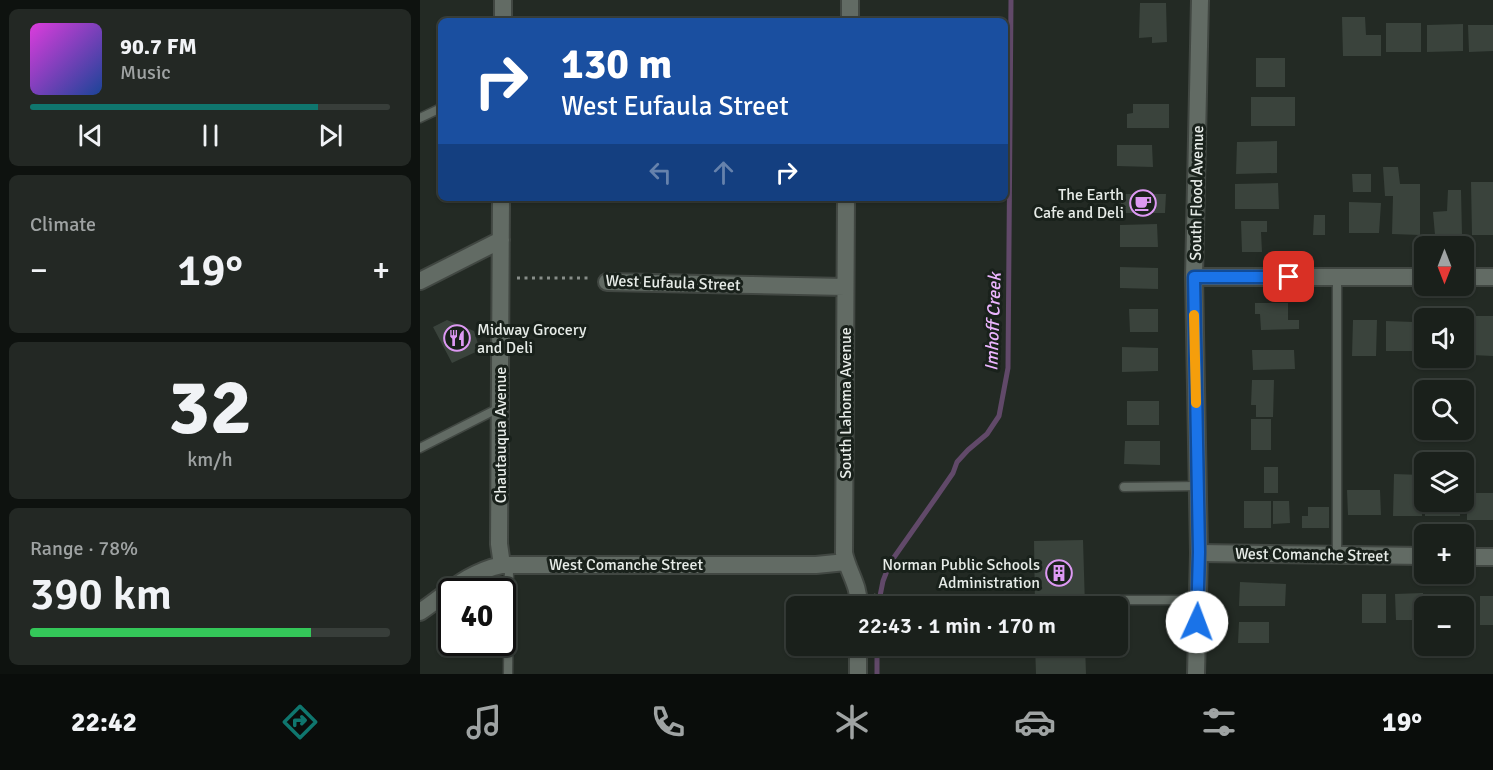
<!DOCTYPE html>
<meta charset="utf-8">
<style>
body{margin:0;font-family:Signika,sans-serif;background:#232824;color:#f1f3f6;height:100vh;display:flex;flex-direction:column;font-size:22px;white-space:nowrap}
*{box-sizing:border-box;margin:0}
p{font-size:20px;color:#9fa3a3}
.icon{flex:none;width:33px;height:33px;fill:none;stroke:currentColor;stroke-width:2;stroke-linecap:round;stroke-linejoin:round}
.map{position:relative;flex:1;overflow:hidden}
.details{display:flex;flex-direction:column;gap:9px;padding:9px;background:#0e120f;width:420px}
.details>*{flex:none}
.guide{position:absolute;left:18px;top:18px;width:570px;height:183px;border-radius:9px;box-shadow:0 2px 4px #0004,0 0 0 2px #383e3a;background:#1a4fa0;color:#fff;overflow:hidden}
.needle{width:39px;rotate:180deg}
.buttons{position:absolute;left:994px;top:236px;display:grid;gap:12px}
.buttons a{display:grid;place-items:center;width:60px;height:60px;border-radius:9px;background:#1a201b;box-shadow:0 2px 4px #0004,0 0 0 2px #383e3a;font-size:30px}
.speed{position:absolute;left:18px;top:578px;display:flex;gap:12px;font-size:30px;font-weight:700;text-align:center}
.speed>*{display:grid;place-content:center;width:78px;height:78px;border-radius:50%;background:#1a201b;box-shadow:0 2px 4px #0004,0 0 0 2px #383e3a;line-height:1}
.speed .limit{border:3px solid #111;border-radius:9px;background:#fff;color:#111}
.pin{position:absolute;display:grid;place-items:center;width:51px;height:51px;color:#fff;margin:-26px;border-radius:12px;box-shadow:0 3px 9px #0006}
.me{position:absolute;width:66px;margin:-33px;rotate:2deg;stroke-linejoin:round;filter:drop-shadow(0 0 4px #0008)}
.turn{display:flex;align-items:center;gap:21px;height:126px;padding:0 24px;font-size:27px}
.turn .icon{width:78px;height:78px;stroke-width:2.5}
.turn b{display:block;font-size:42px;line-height:51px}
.lanes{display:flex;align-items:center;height:57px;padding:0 24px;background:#0003;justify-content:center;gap:30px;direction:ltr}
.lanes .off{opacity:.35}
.big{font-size:45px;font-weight:600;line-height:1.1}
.details .card{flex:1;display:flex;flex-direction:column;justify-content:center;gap:9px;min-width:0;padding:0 21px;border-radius:9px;background:#232824}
.details .dial{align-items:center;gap:0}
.dial b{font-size:78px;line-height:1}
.song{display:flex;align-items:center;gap:18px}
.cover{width:72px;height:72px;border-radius:9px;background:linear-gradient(135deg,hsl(300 70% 55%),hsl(220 70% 35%))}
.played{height:6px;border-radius:3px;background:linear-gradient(90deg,#0f766e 80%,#383e3a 80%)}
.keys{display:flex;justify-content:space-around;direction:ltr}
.heat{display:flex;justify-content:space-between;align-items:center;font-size:33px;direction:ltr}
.charge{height:9px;border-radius:4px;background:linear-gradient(90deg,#34c759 78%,#383e3a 0)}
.trip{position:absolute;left:366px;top:596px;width:342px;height:60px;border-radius:9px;background:#1a201b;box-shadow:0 2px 4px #0004,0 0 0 2px #383e3a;font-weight:600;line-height:60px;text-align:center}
.menu{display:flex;height:96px;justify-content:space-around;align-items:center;background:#0a0d0b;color:#9fa3a3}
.menu .icon{width:42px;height:42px}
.menu .on{color:#0f766e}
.menu b{font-size:27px;color:#f1f3f6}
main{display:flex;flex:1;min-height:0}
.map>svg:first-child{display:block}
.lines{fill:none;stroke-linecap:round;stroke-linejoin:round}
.stream{stroke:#614969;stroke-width:5}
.building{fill:#3a433c}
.service-casing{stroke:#414742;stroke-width:11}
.minor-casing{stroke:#414742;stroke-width:20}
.tertiary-casing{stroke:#414742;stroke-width:20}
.path{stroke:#888e89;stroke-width:3;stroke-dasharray:3 4.5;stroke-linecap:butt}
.service{stroke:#626b64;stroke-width:8}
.minor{stroke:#626b64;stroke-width:16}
.tertiary{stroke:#626b64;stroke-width:16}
.route-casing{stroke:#114b97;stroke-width:15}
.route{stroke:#1a73e8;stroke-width:10}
.slow{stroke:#f59e0b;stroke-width:10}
.labels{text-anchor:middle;stroke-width:6;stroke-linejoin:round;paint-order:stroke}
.street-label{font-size:16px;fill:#e7ece8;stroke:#19211b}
.poi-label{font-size:16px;fill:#e7ece8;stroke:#19211b;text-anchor:end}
.water-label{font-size:18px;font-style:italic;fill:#ebb4fe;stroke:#19211b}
</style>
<main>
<section class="details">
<div class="card">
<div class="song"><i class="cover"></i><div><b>90.7 FM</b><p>Music</p></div></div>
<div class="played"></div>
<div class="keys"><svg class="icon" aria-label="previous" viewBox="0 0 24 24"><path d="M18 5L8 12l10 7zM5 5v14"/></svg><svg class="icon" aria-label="pause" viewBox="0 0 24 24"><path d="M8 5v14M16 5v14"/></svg><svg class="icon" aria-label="next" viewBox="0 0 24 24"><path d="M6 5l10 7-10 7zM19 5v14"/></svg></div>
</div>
<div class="card"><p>Climate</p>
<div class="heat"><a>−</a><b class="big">19°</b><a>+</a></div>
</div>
<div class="card dial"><b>32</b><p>km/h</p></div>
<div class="card"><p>Range · 78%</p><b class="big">390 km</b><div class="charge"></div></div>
</section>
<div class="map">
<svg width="1073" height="674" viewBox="0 0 1073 674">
<rect width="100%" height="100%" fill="#232a24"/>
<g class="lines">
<path class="stream" d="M458 606 463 581 470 563 515 499 533 473 537 462 548 450 567 434 579 416 588 368 591 0
M457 674V645"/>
</g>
<path class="building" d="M720 3H746L747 42 732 43V37L719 38Z
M922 17H945L946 35H961V56H923Z
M966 23H1001V52H966Z
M1043 24V51L1007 52V25Z
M1048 25H1073V51L1049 52Z
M836 58H865V87H836Z
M831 97H875V126H831Z
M713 104H749V128H707V114L713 113Z
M857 141V173L816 174 817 142Z
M697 145H732L733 167 697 166Z
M963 167H978L980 184H1000V235L972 234 973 196H965Z
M932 174H951V192H933Z
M1051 182H1073V235H1052Z
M858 183 859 209H815V184Z
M1028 190H1041L1042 235H1015L1013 212 1027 211Z
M701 194H746L745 213H701Z
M929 202 961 203 959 233H929Z
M894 215H905V235H893Z
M821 221H847V232H841L842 252H822Z
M737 224 738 247H700V225Z
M700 267 738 268V289L700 288Z
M835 303H868V320H879V329L841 330 840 314H835Z
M709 309H738V332H710Z
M1054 316H1073V356L1052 355Z
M27 320 54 331 60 350 32 363 13 327Z
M933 320H957L956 356H932Z
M966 321 994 322V351H966Z
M702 347 738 348V371L702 372Z
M832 350H874L875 369 833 370Z
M832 380H854L853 417H836V405H831Z
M707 401H739V425H707Z
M831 419H851V450H831Z
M705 441H740V465L704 464Z
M844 467H858V493H844Z
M974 474 1002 475V516H973Z
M927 490H960L961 515H928Z
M1047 493H1073V520H1047Z
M824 501H851V528H824Z
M853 501H869L870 523 853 524Z
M1005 501H1040V516H1005Z
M888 507H909V528H882V516H888Z
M663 540 665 606H615L614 541Z
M820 582 866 584 865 606H819Z
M1003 593 1004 620H976L975 594Z
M942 594H966V623H942Z
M1015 594H1042V606H1015Z
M1060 596H1073V625H1060Z
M819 622H849V643H818Z
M615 645H665L666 674H616Z"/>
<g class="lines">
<g class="service-casing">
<path id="service" d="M0 118 21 108
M917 277V555
M0 448 79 408
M704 487 778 486
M703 600H777
M88 674 89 564"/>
</g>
<g class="minor-casing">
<path id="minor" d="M83 21V0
M430 21V0
M81 198 79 544 82 565
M426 198 424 553C428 572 439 584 439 606
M774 277H1005
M1044 277H1073
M0 281 81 240
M187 282 425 287
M779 553 1005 556
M1044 557H1073
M0 612C28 593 48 572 82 565H396L426 562
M438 674V645"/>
</g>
<g class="tertiary-casing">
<path id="tertiary" d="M776 674 779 553 774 277 780 0"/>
</g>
<path class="path" d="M97 278H171
M454 595 480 606"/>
<use href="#service" class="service"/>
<use href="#minor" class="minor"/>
<use href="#tertiary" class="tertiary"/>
</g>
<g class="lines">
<g class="route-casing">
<path id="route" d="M777 622 779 552 774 277H869"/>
</g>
<use href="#route" class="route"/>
<path class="slow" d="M774 315 776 403"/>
</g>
<defs>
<g id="cafe-ring" transform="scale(1.35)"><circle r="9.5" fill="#19211b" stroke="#dd99f3" stroke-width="1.5"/><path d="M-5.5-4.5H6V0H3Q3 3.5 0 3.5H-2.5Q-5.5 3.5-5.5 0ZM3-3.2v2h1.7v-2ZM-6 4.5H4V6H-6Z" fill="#dd99f3"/></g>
<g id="restaurant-ring" transform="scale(1.35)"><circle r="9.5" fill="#19211b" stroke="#dd99f3" stroke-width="1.5"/><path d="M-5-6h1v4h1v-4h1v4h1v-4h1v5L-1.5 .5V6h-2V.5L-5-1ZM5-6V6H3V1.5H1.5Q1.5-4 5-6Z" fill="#dd99f3"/></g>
<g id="building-ring" transform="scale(1.35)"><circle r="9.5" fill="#19211b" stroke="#dd99f3" stroke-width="1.5"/><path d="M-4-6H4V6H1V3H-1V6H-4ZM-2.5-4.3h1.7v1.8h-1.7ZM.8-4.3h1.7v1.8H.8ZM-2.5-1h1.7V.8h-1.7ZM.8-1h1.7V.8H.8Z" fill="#dd99f3"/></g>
</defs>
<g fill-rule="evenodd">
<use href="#cafe-ring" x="723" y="203"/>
<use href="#restaurant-ring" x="37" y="338"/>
<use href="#building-ring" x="639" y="573"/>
</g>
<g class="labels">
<g class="street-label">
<text transform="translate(776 193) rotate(-89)" y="6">South Flood Avenue</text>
<text transform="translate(253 282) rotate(2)" y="6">West Eufaula Street</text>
<text transform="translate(425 403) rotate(-90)" y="6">South Lahoma Avenue</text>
<text transform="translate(80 435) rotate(-90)" y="6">Chautauqua Avenue</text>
<text transform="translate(892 554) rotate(1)" y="6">West Comanche Street</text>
<text x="206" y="570">West Comanche Street</text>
</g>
<g class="poi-label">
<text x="704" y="200">The Earth<tspan x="704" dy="18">Cafe and Deli</tspan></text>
<text x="57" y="335" text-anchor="start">Midway Grocery<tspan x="57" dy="18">and Deli</tspan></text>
<text x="620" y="570">Norman Public Schools<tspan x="620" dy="18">Administration</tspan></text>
</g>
<g class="water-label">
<text transform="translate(573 322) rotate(-88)" y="6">Imhoff Creek</text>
</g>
</g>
</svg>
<div class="buttons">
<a><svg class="needle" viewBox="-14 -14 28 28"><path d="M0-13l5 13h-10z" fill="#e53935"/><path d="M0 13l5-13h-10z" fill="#9fa3a3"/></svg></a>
<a><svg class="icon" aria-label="sound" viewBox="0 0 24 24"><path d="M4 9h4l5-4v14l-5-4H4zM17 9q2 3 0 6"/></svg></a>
<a><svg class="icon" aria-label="search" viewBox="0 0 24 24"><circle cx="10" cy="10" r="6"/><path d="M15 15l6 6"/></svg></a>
<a><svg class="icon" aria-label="layers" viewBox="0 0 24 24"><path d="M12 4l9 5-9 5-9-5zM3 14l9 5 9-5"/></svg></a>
<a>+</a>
<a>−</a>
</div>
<div class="speed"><div class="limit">40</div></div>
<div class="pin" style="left:869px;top:277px;background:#d93025"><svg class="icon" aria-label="arrive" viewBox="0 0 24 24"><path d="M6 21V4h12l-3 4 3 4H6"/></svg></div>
<svg class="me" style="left:777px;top:622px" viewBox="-20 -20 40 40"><circle r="19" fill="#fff"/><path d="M0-13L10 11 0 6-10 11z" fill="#1a73e8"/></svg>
<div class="trip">22:43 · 1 min · 170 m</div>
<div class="guide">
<div class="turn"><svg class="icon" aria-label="right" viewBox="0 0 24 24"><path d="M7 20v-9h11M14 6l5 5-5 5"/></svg><div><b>130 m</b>West Eufaula Street</div></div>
<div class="lanes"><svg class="icon off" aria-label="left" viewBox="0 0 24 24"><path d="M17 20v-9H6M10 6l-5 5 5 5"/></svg><svg class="icon off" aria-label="ahead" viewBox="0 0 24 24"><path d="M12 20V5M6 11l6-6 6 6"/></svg><svg class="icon" aria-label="right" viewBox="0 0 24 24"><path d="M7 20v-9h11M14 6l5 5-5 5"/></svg></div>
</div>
</div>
</main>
<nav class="menu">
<b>22:42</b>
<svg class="icon on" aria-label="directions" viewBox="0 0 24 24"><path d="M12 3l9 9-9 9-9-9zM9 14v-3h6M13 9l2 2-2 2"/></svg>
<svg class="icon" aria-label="music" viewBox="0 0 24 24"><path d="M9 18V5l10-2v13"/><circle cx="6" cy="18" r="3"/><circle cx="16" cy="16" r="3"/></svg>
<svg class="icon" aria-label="phone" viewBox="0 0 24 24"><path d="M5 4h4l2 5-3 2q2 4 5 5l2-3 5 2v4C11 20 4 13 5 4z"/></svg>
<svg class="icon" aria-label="climate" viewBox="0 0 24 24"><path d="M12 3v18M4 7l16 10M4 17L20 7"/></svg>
<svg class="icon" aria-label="car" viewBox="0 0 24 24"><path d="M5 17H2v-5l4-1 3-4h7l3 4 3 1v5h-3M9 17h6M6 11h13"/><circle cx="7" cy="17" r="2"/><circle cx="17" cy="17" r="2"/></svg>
<svg class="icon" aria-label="filters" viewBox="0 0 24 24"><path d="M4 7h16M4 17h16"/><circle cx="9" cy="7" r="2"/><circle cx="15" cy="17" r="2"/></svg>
<b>19°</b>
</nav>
